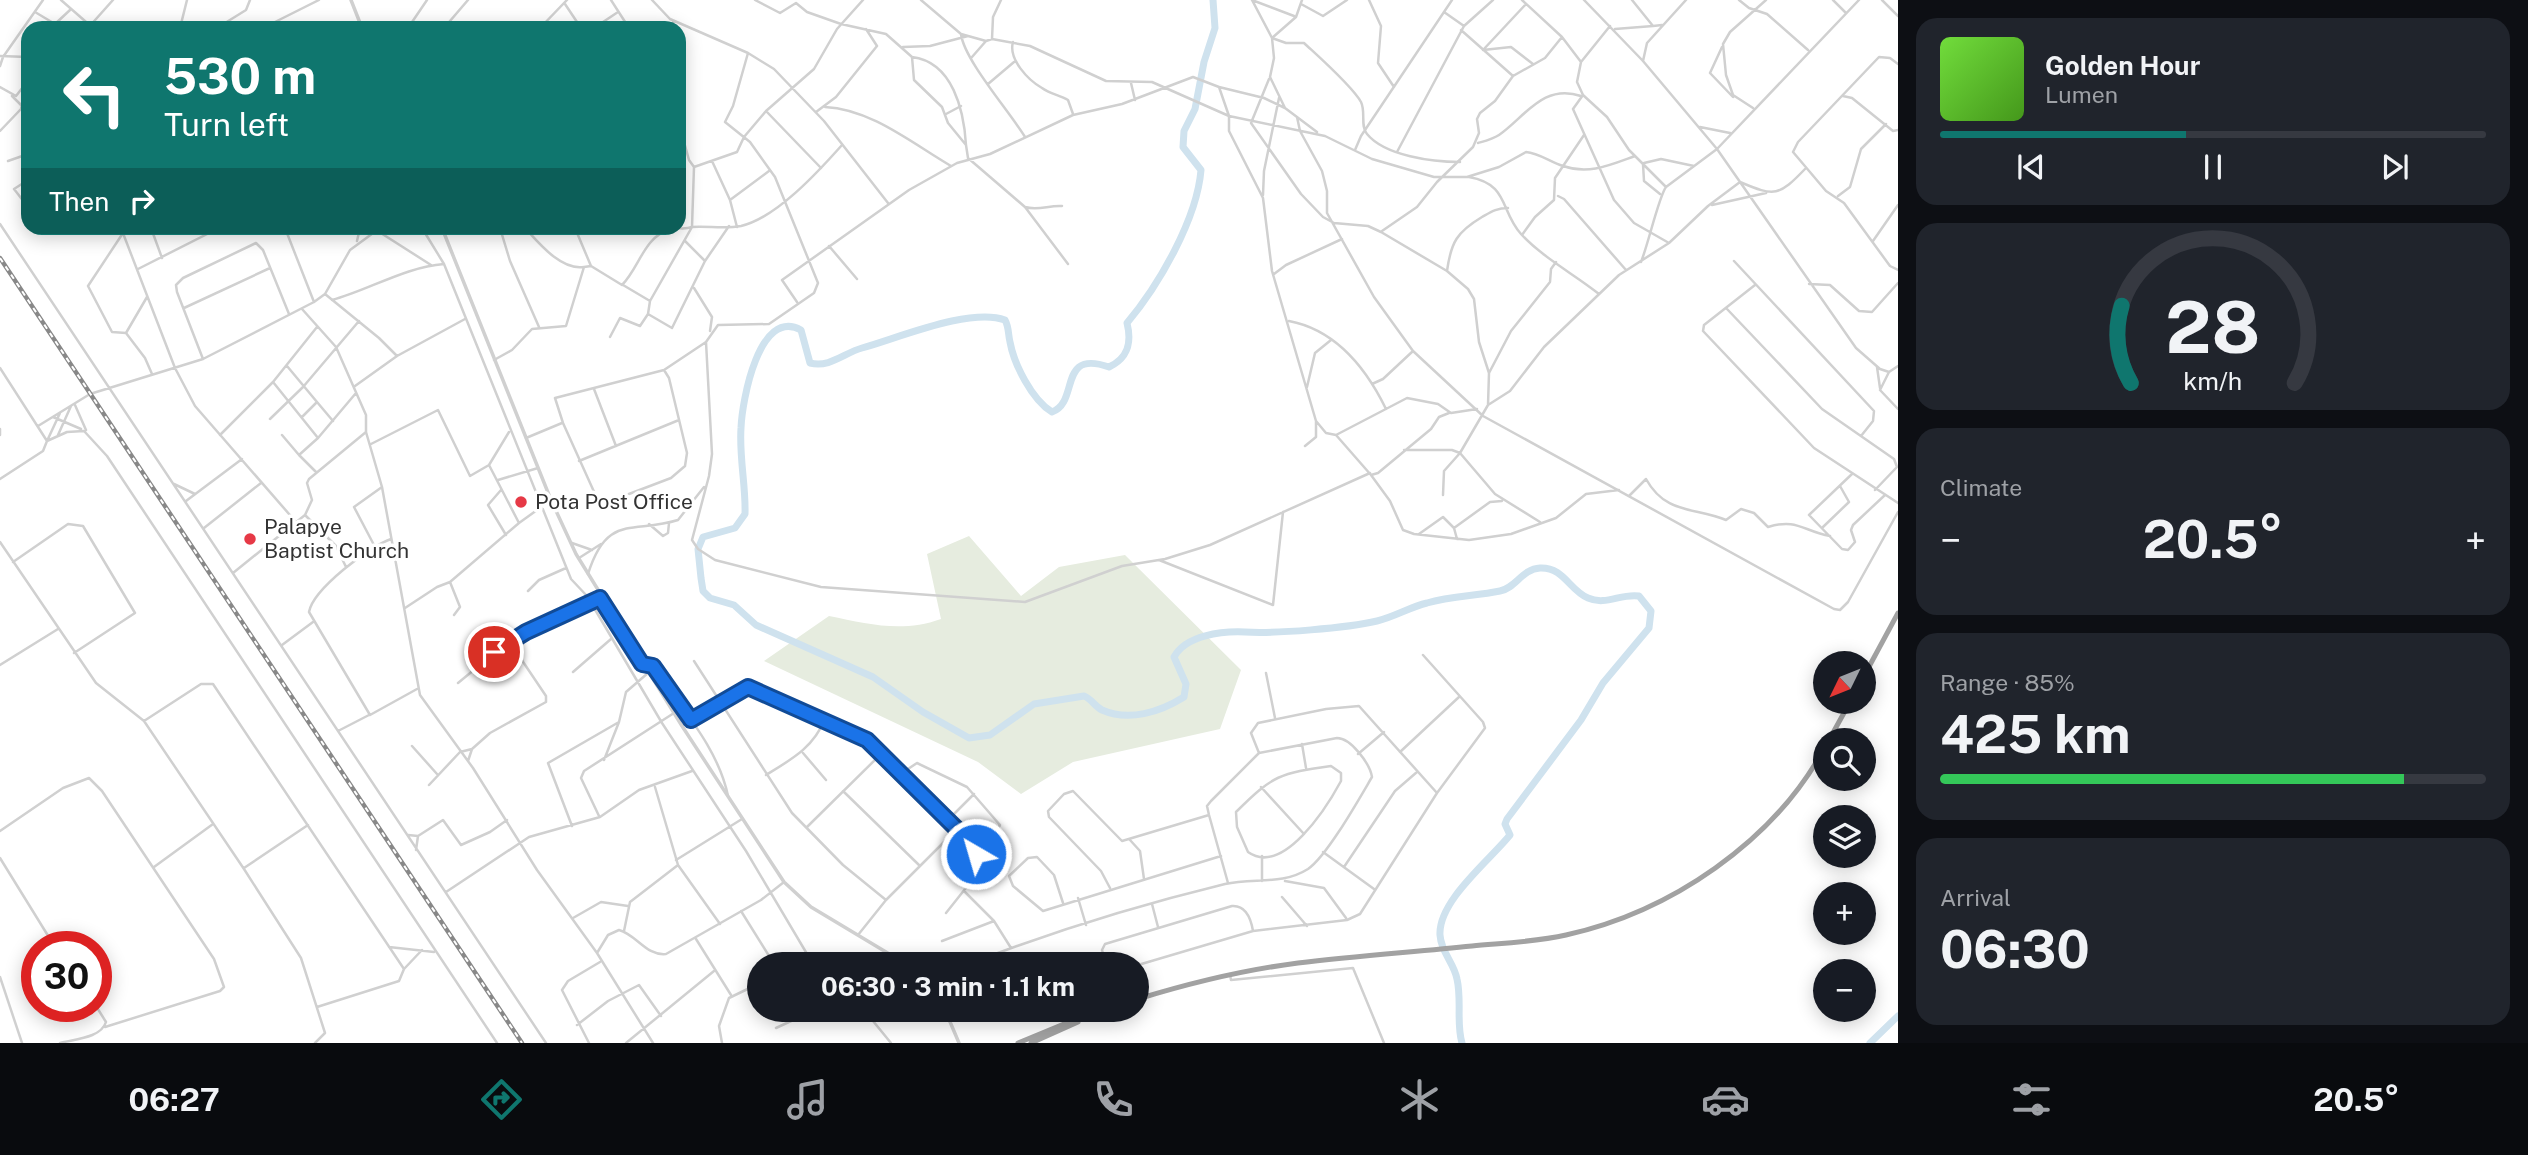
<!DOCTYPE html>
<meta charset="utf-8">
<style>
body{margin:0;font-family:"Public Sans",sans-serif;background:#20242c;color:#f1f3f6;height:100vh;display:flex;flex-direction:column;font-size:26px;white-space:nowrap}
*{box-sizing:border-box;margin:0}
p{font-size:23px;color:#9ea1a6}
.icon{flex:none;width:38px;height:38px;fill:none;stroke:currentColor;stroke-width:2;stroke-linecap:round;stroke-linejoin:round}
.map{position:relative;flex:1;overflow:hidden}
.side{display:flex;flex-direction:column;gap:18px;padding:18px;background:#0d0f14;width:630px}
.side>*{flex:none}
.top-card{position:absolute;left:21px;top:21px;width:665px;height:214px;border-radius:21px;box-shadow:0 4px 18px #0003;background:#0f766e;color:#fff;overflow:hidden}
.needle{width:46px;rotate:227deg}
.fabs{position:absolute;left:1813px;top:651px;display:grid;gap:14px}
.fabs a{display:grid;place-items:center;width:63px;height:63px;border-radius:50%;background:#171b24;box-shadow:0 4px 18px #0003;font-size:35px}
.speed{position:absolute;left:21px;top:931px;display:flex;gap:14px;font-size:35px;font-weight:700;text-align:center}
.speed>*{display:grid;place-content:center;width:91px;height:91px;border-radius:50%;background:#171b24;box-shadow:0 4px 18px #0003;line-height:1}
.speed .limit{border:10px solid #d22;background:#fff;color:#111}
.pin{position:absolute;display:grid;place-items:center;width:60px;height:60px;color:#fff;margin:-30px;border:4px solid #fff;border-radius:50%;box-shadow:0 2px 7px #0007}
.me{position:absolute;width:77px;margin:-38px;rotate:322deg;stroke-linejoin:round;filter:drop-shadow(0 0 5px #0008)}
.turn{display:flex;align-items:center;gap:24px;height:147px;padding:0 28px;font-size:32px}
.turn .icon{width:91px;height:91px;stroke-width:2.5}
.turn b{display:block;font-size:49px;line-height:60px}
.then{display:flex;align-items:center;height:66px;padding:0 28px;background:#0003;gap:14px;font-size:26px}
.big{font-size:52px;font-weight:700;line-height:1.1}
.side .card{flex:1;display:flex;flex-direction:column;justify-content:center;gap:10px;min-width:0;padding:0 24px;border-radius:21px;background:#20242c}
.side .dial{align-items:center;gap:0}
.dial svg{height:182px;overflow:visible;fill:none;stroke:#363941;stroke-width:7;stroke-linecap:round;text-anchor:middle}
.dial text{fill:#f1f3f6;stroke:none}
.song{display:flex;align-items:center;gap:21px}
.cover{width:84px;height:84px;border-radius:10px;background:linear-gradient(135deg,hsl(100 70% 55%),hsl(100 70% 35%))}
.played{height:7px;border-radius:4px;background:linear-gradient(90deg,#0f766e 45%,#363941 45%)}
.keys{display:flex;justify-content:space-around;direction:ltr}
.heat{display:flex;justify-content:space-between;align-items:center;font-size:38px;direction:ltr}
.charge{height:10px;border-radius:5px;background:linear-gradient(90deg,#34c759 85%,#363941 0)}
.trip{position:absolute;left:747px;top:952px;width:402px;height:70px;border-radius:35px;background:#171b24;box-shadow:0 4px 18px #0003;font-weight:700;line-height:70px;text-align:center}
.tabs{display:flex;height:112px;justify-content:space-around;align-items:center;background:#090b0e;color:#9ea1a6}
.tabs .icon{width:49px;height:49px}
.tabs .on{color:#0f766e}
.tabs b{font-size:32px;color:#f1f3f6}
main{display:flex;flex:1;min-height:0}
.map>svg:first-child{display:block}
.green{fill:#e6ecdf}
.lines{fill:none;stroke-linecap:round;stroke-linejoin:round}
.river{stroke:#cfe2ee;stroke-width:7}
.minor{stroke:#d0d0d0;stroke-width:2.5}
.tertiary{stroke:#d0d0d0;stroke-width:3.5}
.trunk{stroke:#a2a2a2;stroke-width:5}
.rail-casing{stroke:#888;stroke-width:4.5}
.rail{stroke:#fff;stroke-width:2;stroke-dasharray:5;stroke-linecap:butt}
.route-casing{stroke:#114b97;stroke-width:18}
.route{stroke:#1a73e8;stroke-width:12}
.poi-dot{fill:#e63946;stroke:#fff;stroke-width:2.5}
.labels{text-anchor:middle;stroke-width:7;stroke-linejoin:round;paint-order:stroke}
.poi-label{font-size:21px;fill:#333;stroke:#fff;text-anchor:start}
</style>
<main>
<div class="map">
<svg width="1898" height="1043" viewBox="0 0 1898 1043">
<rect width="100%" height="100%" fill="#fff"/>
<path class="green" d="M969 536 1021 596 1059 567 1125 555 1241 670 1220 729 1073 762 1021 794 978 762 764 661 829 616C868 624 902 633 941 619L927 554Z"/>
<g class="lines">
<path class="river" d="M1213 0 1215 28 1204 62 1195 109 1184 131 1183 147 1201 170C1197 219 1159 285 1127 323 1132 343 1128 358 1109 367 1057 349 1080 402 1052 412 1032 400 1014 364 1010 342 1008 334 1009 327 1005 320 971 307 898 338 862 348 844 353 830 368 810 363L801 330C759 307 742 401 741 428 739 457 746 486 745 514L735 528 703 537 698 549 701 578 703 591 710 598 734 605 756 625 873 677 923 712 969 738 990 735 1034 704 1084 696C1092 699 1094 706 1102 710 1129 722 1160 712 1184 697L1186 684 1174 657C1186 635 1222 631 1245 632 1275 634 1347 628 1377 621 1394 617 1410 607 1427 603 1451 596 1476 596 1500 591 1516 588 1522 569 1540 568 1564 567 1569 590 1588 598 1606 606 1621 593 1639 596L1651 611 1649 628 1603 683 1581 720 1507 819 1505 824 1510 835C1490 860 1438 901 1440 935 1441 952 1454 963 1457 979 1462 1001 1456 1023 1462 1043
M1870 1043 1898 1016"/>
<path class="minor" d="M61 0 93 28
M611 0 629 28
M652 0 670 19 748 53 774 69 824 121 888 203
M755 0 780 13 796 3 807 12 841 24 886 34 912 57 914 80 942 107 948 123 966 145 968 158 1025 207 1068 264
M921 0 961 34 986 41 992 39 1030 46 1106 81 1152 82 1229 116 1325 136 1372 159 1434 177H1467L1499 167 1526 152C1539 153 1550 162 1563 166 1589 175 1610 165 1635 156
M1252 0 1272 38 1274 58 1270 77 1285 108 1297 117 1300 131 1322 171 1327 191V213L1374 297 1413 351 1483 416 1834 609 1840 610 1848 602 1898 512
M1252 0 1294 16
M1369 0 1381 26 1378 63 1394 87
M1522 0 1562 37 1581 62
M1584 0 1643 61 1717 149 1856 348 1880 369 1889 372
M1632 0 1653 26 1662 25
M1739 0 1749 8 1767 14 1808 50
M1833 0 1845 12
M1882 0 1898 16
M565 4 581 28
M1301 4 1323 16 1347 0
M35 12 55 24 70 10
M1444 12 1464 26
M1610 26 1581 62 1577 82 1583 95 1607 117 1629 150 1666 187
M88 28 113 0
M180 28 187 0
M217 28 246 10 250 0
M263 28 319 0
M408 28 427 0
M444 28 468 0
M540 28 567 0
M594 28 618 12
M665 28 675 21
M1615 29 1653 26
M1461 30 1513 76
M961 34C964 60 1010 112 1025 137
M1272 38 1286 43H1304C1319 57 1352 86 1361 102 1366 112 1360 126 1367 134 1385 156 1433 162 1460 162
M1272 38 1296 17 1302 0
M992 39 993 17 1001 0
M1013 42C1008 59 1028 80 1042 88 1050 94 1060 95 1068 100L1073 114
M903 47 930 46 968 36
M1722 47 1710 73 1733 97
M1483 50 1526 4
M1483 50 1511 47 1533 64
M748 53 733 106 725 122 750 142 775 177 818 283 814 293 769 324 718 325 706 342 712 454 709 476 692 540 698 549 715 560 821 587 1025 602 1122 566 1165 559 1210 545 1370 473
M0 56 28 57
M25 57 24 92 28 100
M912 57C953 62 964 111 966 145
M972 57 986 41
M1643 61 1647 43 1686 0
M1898 64 1890 58 1879 57 1798 142 1793 152 1826 191 1844 203 1890 266 1898 270
M0 66 3 57 43 0
M1269 79 1251 123 1301 194 1323 217 1334 223 1368 226 1381 232 1447 271 1468 289 1474 299 1479 342 1489 373 1488 405
M1131 83 1135 100
M988 84 1014 62
M0 87 16 96 23 87
M1219 87 1264 98 1285 108
M1583 95 1573 109 1614 200 1634 223 1669 243
M12 96 22 106
M1843 96 1852 98 1893 131 1898 130
M825 107C871 109 913 144 951 166
M1753 108 1733 95 1726 75 1723 44 1730 32 1766 0
M766 111 821 168
M816 112 836 97 877 46 866 29
M946 114 961 106
M1297 117 1317 132
M679 124 689 160 694 167
M1700 127 1730 133
M0 131 21 109 24 92
M1478 143C1485 141 1493 139 1499 135 1525 117 1543 83 1581 96
M1355 150 1361 136 1452 0
M1397 152 1464 26 1493 0
M8 161 28 154
M712 161 730 200 737 227
M1644 163 1661 159 1694 166
M1643 164 1644 181 1660 194
M1469 177C1509 184 1500 211 1521 234 1543 258 1574 274 1599 294
M28 180 14 189 28 207
M1263 195 1264 171 1279 98
M1558 196 1564 199 1626 270
M1838 196 1850 187 1861 149 1886 124
M730 200 769 171
M1712 205 1766 193
M1025 207C1038 211 1049 205 1062 206
M0 224 546 1043
M121 228 175 368 195 406 296 522
M151 228 162 258
M285 228 314 302
M373 228 431 265
M422 228 444 264 571 579 587 596 662 723 746 851 813 964
M500 228 510 261 539 327
M525 228C538 242 561 271 584 267
M575 228 591 266
M639 228 660 234
M1382 231 1417 207 1437 182 1473 147 1479 133 1477 119 1480 113 1495 101 1513 76 1545 58 1562 37
M123 233 88 286 112 332 126 333 145 358 152 374
M287 233 300 228
M1522 235 1535 217 1554 200 1555 178 1584 135
M357 241 360 228
M685 241 705 261
M1873 241 1898 205
M829 246 857 279
M1734 261 1874 411 1873 421 1861 436
M1641 262C1648 245 1659 196 1666 187L1717 149 1859 0
M138 269 219 228
M1447 271C1451 242 1457 232 1482 217 1491 212 1497 208 1508 208
M1274 274 1286 265 1342 239
M1809 284 1830 285 1859 311 1872 312 1898 283
M623 285 650 301
M1755 285 1704 325 1703 331 1814 448 1898 503
M694 288 712 317 710 331
M325 294 379 338 397 356
M332 300C369 290 405 267 444 264
M797 302 782 280 909 190 957 163 990 154 1073 115 1122 104 1193 77 1219 87 1229 116V131L1263 198 1272 271 1316 421 1326 433 1336 435 1371 475 1390 501 1403 530 1414 534 1469 540 1511 534 1556 518 1586 494 1619 490
M184 308 270 268
M302 309 336 347 366 415V432L382 487 420 695 473 768 537 870 597 953 653 1043
M1727 309 1822 409 1894 459 1897 467 1875 490
M648 314 672 328 705 261 729 226
M1289 321C1336 330 1366 368 1386 409
M126 333 147 297
M610 337 620 318 640 326 648 314 650 301 692 227C708 226 726 229 741 226 776 218 818 172 842 145
M203 359 177 292 176 285 183 278 256 243 263 250 289 314
M494 360 512 350 532 329 566 326 584 267 591 266 622 285C639 268 644 237 670 229 678 227 684 230 692 227L694 167 737 152 744 137 766 111 814 69 837 29 863 0
M287 366 317 402 302 417
M1898 366 1889 372 1880 390 1898 409
M1877 367 1880 388
M0 368 47 441 43 451 0 479
M664 370 669 378 687 453 685 466 671 478 600 505 563 423 555 398 664 370 706 342
M1489 373 1511 331 1550 282 1551 269 1556 262
M273 382 318 438 299 455 316 472
M1372 384 1383 379 1413 351
M355 386 397 356 465 319
M1307 387 1315 353 1331 340
M594 389 616 446
M317 402 333 421
M75 405 86 430
M53 417 81 429
M270 419 303 387 359 321
M38 426 90 394 203 359 314 302 325 294 350 250 380 228
M0 429V435
M58 435 71 406
M220 435 273 382 317 327
M282 435 299 455
M1336 435 1407 398 1438 404 1451 413 1477 409
M318 438 356 393
M526 438 562 423
M47 441 67 432 84 431 107 456 497 1043
M47 441 60 413
M371 444 438 410 470 476 489 465 519 523
M1305 446 1316 437V421
M1404 450H1452L1460 453 1495 494 1540 522
M579 461 679 420
M489 465 509 432
M1852 474 1809 515 1842 549 1848 550 1855 542 1851 530 1853 525 1885 495
M1371 475 1378 473 1431 429 1439 417 1449 413
M498 480 538 468
M174 484 195 494
M501 490 488 505 506 535
M1443 495 1444 471 1460 453 1488 405 1510 391 1544 347 1619 275 1669 243 1708 206 1740 182C1775 197 1779 196 1805 169
M1630 495 1646 479C1666 515 1695 507 1726 520L1741 509 1754 513 1768 527C1797 518 1803 531 1830 536
M186 501 242 459
M305 515 336 546 346 567
M649 524 663 536 668 533 669 523
M1823 527 1849 502 1840 486
M204 528 261 483
M1454 528 1490 502 1502 501
M1419 534 1443 517 1454 528 1457 539
M391 539C370 546 313 589 309 612L370 715 417 689
M0 542 96 683 144 721 244 869 301 958 325 1033 315 1043
M572 543 592 550
M374 545 354 507 382 487
M579 558 601 544
M1159 560 1273 605 1283 512
M13 562 68 524 83 526 135 613 74 653
M233 573 305 515 312 500 307 483 309 479 366 432
M588 574C607 513 633 534 678 520L704 487
M450 582 460 607 454 615
M528 591 539 580 566 568
M405 608 437 587 450 582 519 523 551 500
M282 645 313 622
M520 655 524 634
M694 661 792 813 843 865 886 900
M644 664 653 666C680 707 718 747 728 796
M0 665 58 629
M573 672 611 639
M1266 673 1275 718
M458 683 509 641 600 598
M144 721 201 684H213L404 969 399 981 317 1007
M682 726 740 691 754 688 867 740 977 849
M338 731 369 715
M1302 744 1306 768
M412 746 437 774
M1400 752 1459 697
M803 753 826 780
M1259 753 1251 733 1258 723 1326 709 1359 706 1437 793
M1358 754 1384 732
M604 760 619 722 626 692 648 673
M468 761 472 749
M1331 766 1341 773V781C1327 807 1283 877 1248 852L1237 827 1236 812C1273 775 1280 773 1331 766Z
M902 773 917 763 967 787 1000 825 996 833 977 849 969 884 946 913
M766 775C792 759 813 748 825 719
M429 785 460 752 472 749 490 733 546 702V696L509 641
M655 787 678 865 720 924
M1261 787 1304 834
M843 791 920 866
M599 816 581 778 584 771 674 713
M949 819 974 794
M572 826 548 763 619 722
M807 827 882 753
M0 831 63 788 89 778 102 791 214 959 224 987 220 991 105 1027
M408 835 418 836 443 820 461 845 490 832 507 820
M1130 840 1140 851 1144 879
M416 850 418 836
M1323 852 1374 889
M1262 856V881
M0 858 55 947
M676 860 742 819
M154 867 213 824
M1344 867 1395 791 1417 772
M244 868 308 825
M1285 881 1324 888 1346 918
M1110 888 1101 871 1049 817 1048 811 1064 794 1073 791 1122 841 1209 815
M446 892 529 837 600 817 639 790 692 771
M965 892 994 921 1011 948
M1282 897 1307 926
M1078 898 1086 925
M1063 903 1054 875 1037 857 1028 858 1009 876 1013 886 1043 911 1221 856
M1152 904 1158 927
M741 911 774 964
M573 918 601 902 628 906
M624 931 630 902 678 865
M858 935 886 900 957 829
M696 939 731 995
M942 941 994 921
M389 947 434 952
M597 953 608 935 619 930C637 935 646 956 666 954L761 900 784 882
M969 964C1051 932 1139 905 1225 884 1253 877 1281 886 1308 869 1327 856 1359 799 1372 777 1370 764 1351 738 1337 738L1259 753 1211 801 1207 806 1209 815 1228 883
M1106 964 1102 950 1105 944 1232 906C1246 905 1251 919 1253 931
M1138 965 1253 931 1347 920 1360 914 1437 793 1485 728 1483 722 1423 655
M404 969 422 950
M1230 974 1231 980 1353 968 1384 1043
M0 977 22 1043
M864 1010 891 1043
M577 1025 608 1001 639 985 661 1016
M776 1028 804 1015 803 1010
M60 1043C75 1039 101 1038 106 1022L96 1006
M589 1043 562 990 568 981 600 962
M626 1043 714 971
M722 1043 719 1026 729 998 760 983"/>
<path class="tertiary" d="M351 0 362 28
M442 228 551 500 576 554 682 726 784 882 811 907 906 964
M945 1010 959 1043"/>
<path class="trunk" d="M1864 676 1898 613
M1829 740 1850 702
M1138 999C1190 983 1243 970 1298 963 1355 956 1414 952 1472 946 1504 943 1535 942 1566 935 1670 912 1774 842 1825 747
M1018 1043 1098 1010
M1031 1043 1078 1022"/>
<g class="rail-casing">
<path id="rail" d="M0 258 522 1043"/>
</g>
<use href="#rail" class="rail"/>
</g>
<g class="lines">
<g class="route-casing">
<path id="route" d="M494 652 526 632 600 598 642 664 653 666 691 720 748 687 867 740 977 849 976 854"/>
</g>
<use href="#route" class="route"/>
</g>
<g class="poi-dot">
<circle cx="521" cy="502" r="7"/>
<circle cx="250" cy="539" r="7"/>
</g>
<g class="labels">
<g class="poi-label">
<text x="535" y="509">Pota Post Office</text>
<text x="264" y="534">Palapye<tspan x="264" dy="24">Baptist Church</tspan></text>
</g>
</g>
</svg>
<div class="fabs">
<a><svg class="needle" viewBox="-14 -14 28 28"><path d="M0-13l5 13h-10z" fill="#e53935"/><path d="M0 13l5-13h-10z" fill="#9ea1a6"/></svg></a>
<a><svg class="icon" aria-label="search" viewBox="0 0 24 24"><circle cx="10" cy="10" r="6"/><path d="M15 15l6 6"/></svg></a>
<a><svg class="icon" aria-label="layers" viewBox="0 0 24 24"><path d="M12 4l9 5-9 5-9-5zM3 14l9 5 9-5"/></svg></a>
<a>+</a>
<a>−</a>
</div>
<div class="speed"><div class="limit">30</div></div>
<div class="pin" style="left:494px;top:652px;background:#d93025"><svg class="icon" aria-label="arrive" viewBox="0 0 24 24"><path d="M6 21V4h12l-3 4 3 4H6"/></svg></div>
<svg class="me" style="left:976px;top:854px" viewBox="-20 -20 40 40"><circle r="17" fill="#1a73e8" stroke="#fff" stroke-width="3"/><path d="M0-11L8 9 0 5-8 9z" fill="#fff"/></svg>
<div class="trip">06:30 · 3 min · 1.1 km</div>
<div class="top-card">
<div class="turn"><svg class="icon" aria-label="left" viewBox="0 0 24 24"><path d="M17 20v-9H6M10 6l-5 5 5 5"/></svg><div><b>530 m</b>Turn left</div></div>
<div class="then">Then<svg class="icon" aria-label="right" viewBox="0 0 24 24"><path d="M7 20v-9h11M14 6l5 5-5 5"/></svg></div>
</div>
</div>
<section class="side">
<div class="card">
<div class="song"><i class="cover"></i><div><b>Golden Hour</b><p>Lumen</p></div></div>
<div class="played"></div>
<div class="keys"><svg class="icon" aria-label="previous" viewBox="0 0 24 24"><path d="M18 5L8 12l10 7zM5 5v14"/></svg><svg class="icon" aria-label="pause" viewBox="0 0 24 24"><path d="M8 5v14M16 5v14"/></svg><svg class="icon" aria-label="next" viewBox="0 0 24 24"><path d="M6 5l10 7-10 7zM19 5v14"/></svg></div>
</div>
<div class="card dial"><svg viewBox="0 0 100 80">
<path d="M14 69A42 42 0 1 1 86 69"/>
<path d="M14 69A42 42 0 0 1 10 35" stroke="#0f766e"/>
<text x="50" y="56" font-size="32" font-weight="700">28</text>
<text x="50" y="72" font-size="11">km/h</text>
</svg></div>
<div class="card"><p>Climate</p>
<div class="heat"><a>−</a><b class="big">20.5°</b><a>+</a></div>
</div>
<div class="card"><p>Range · 85%</p><b class="big">425 km</b><div class="charge"></div></div>
<div class="card"><p>Arrival</p><b class="big">06:30</b></div>
</section>
</main>
<nav class="tabs">
<b>06:27</b>
<svg class="icon on" aria-label="directions" viewBox="0 0 24 24"><path d="M12 3l9 9-9 9-9-9zM9 14v-3h6M13 9l2 2-2 2"/></svg>
<svg class="icon" aria-label="music" viewBox="0 0 24 24"><path d="M9 18V5l10-2v13"/><circle cx="6" cy="18" r="3"/><circle cx="16" cy="16" r="3"/></svg>
<svg class="icon" aria-label="phone" viewBox="0 0 24 24"><path d="M5 4h4l2 5-3 2q2 4 5 5l2-3 5 2v4C11 20 4 13 5 4z"/></svg>
<svg class="icon" aria-label="climate" viewBox="0 0 24 24"><path d="M12 3v18M4 7l16 10M4 17L20 7"/></svg>
<svg class="icon" aria-label="car" viewBox="0 0 24 24"><path d="M5 17H2v-5l4-1 3-4h7l3 4 3 1v5h-3M9 17h6M6 11h13"/><circle cx="7" cy="17" r="2"/><circle cx="17" cy="17" r="2"/></svg>
<svg class="icon" aria-label="filters" viewBox="0 0 24 24"><path d="M4 7h16M4 17h16"/><circle cx="9" cy="7" r="2"/><circle cx="15" cy="17" r="2"/></svg>
<b>20.5°</b>
</nav>
